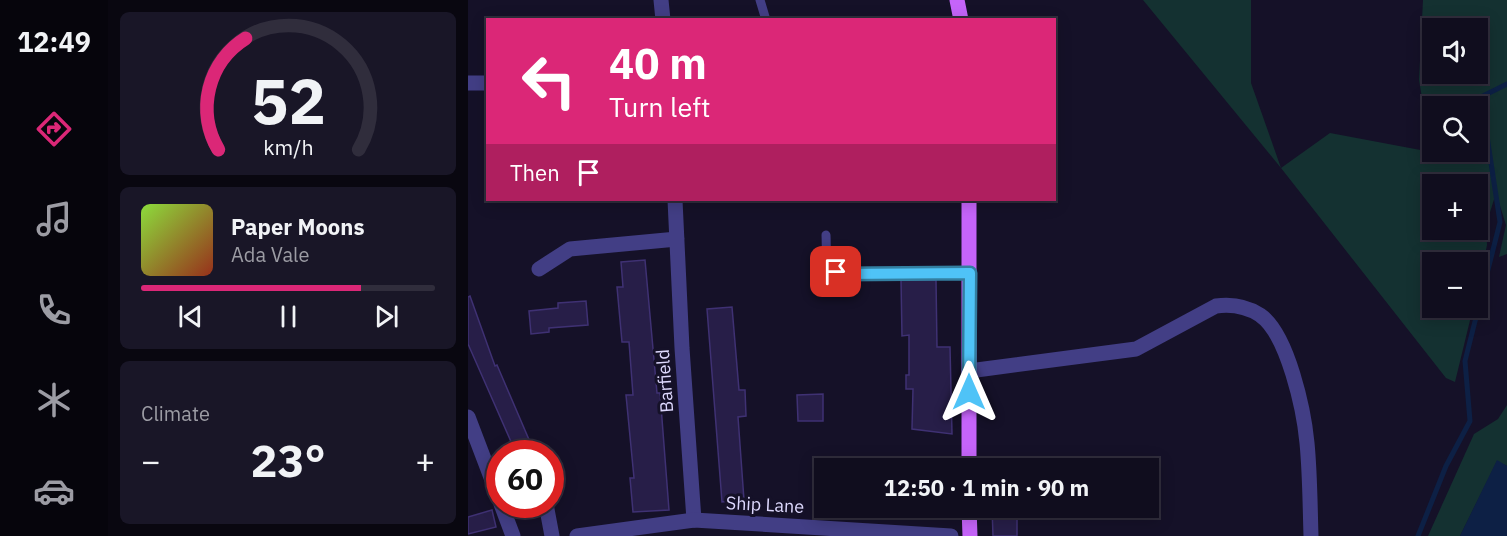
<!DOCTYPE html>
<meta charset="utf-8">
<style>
body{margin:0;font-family:"IBM Plex Sans",sans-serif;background:#191627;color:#f1f3f6;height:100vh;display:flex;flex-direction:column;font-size:22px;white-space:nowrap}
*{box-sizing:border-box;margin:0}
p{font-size:20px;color:#9c9ca4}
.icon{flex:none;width:33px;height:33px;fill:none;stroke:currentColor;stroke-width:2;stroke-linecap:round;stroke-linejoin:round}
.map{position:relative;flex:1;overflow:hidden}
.sheet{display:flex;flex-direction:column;gap:12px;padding:12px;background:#090710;width:360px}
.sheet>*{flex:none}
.hud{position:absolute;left:18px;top:18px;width:570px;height:183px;border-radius:0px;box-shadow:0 3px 15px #0003,0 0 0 2px #302d3c;background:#db2777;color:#fff;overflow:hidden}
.fabs{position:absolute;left:954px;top:18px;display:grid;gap:12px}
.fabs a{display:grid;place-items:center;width:66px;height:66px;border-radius:0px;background:#100d1e;box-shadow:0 3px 15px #0003,0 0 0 2px #302d3c;font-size:30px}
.speed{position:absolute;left:18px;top:440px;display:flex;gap:12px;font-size:30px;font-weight:700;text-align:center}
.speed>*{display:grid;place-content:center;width:78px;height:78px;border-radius:50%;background:#100d1e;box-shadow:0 3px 15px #0003,0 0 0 2px #302d3c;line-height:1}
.speed .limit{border:9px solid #d22;background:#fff;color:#111}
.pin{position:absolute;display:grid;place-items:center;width:51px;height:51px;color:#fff;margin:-26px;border-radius:12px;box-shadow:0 3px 9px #0006}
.me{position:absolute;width:66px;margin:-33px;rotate:0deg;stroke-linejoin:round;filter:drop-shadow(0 0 4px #0008)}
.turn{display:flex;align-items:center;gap:21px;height:126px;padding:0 24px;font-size:27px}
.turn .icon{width:78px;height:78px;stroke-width:2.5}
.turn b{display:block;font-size:42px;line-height:51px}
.then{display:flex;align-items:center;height:57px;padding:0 24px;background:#0003;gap:12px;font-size:22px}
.big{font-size:45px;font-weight:700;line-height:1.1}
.sheet .widget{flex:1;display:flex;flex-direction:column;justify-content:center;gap:9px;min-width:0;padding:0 21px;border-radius:9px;background:#191627}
.sheet .dial{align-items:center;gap:0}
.dial svg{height:156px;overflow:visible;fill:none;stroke:#302d3c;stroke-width:7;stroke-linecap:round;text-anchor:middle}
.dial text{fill:#f1f3f6;stroke:none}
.song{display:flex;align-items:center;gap:18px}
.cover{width:72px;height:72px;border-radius:9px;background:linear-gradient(135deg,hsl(90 70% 55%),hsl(10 70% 35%))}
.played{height:6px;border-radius:3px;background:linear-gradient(90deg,#db2777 75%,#302d3c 75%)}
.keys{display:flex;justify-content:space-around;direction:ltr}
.heat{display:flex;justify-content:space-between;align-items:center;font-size:33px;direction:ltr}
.trip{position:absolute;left:346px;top:458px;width:345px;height:60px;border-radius:0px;background:#100d1e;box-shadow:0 3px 15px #0003,0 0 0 2px #302d3c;font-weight:700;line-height:60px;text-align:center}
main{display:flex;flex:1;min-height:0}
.tab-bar{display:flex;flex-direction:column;width:108px;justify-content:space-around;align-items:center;background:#06050c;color:#9c9ca4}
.tab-bar .icon{width:42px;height:42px}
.tab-bar .active{color:#db2777}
.tab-bar b{font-size:27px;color:#f1f3f6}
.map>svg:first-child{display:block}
.green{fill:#143131;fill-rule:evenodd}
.water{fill:#0d2045}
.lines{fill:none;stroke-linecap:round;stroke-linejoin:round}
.stream{stroke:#0d2045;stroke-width:5}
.building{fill:#271e48;stroke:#3f3173;stroke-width:1.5}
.service{stroke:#423e85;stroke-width:9}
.minor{stroke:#423e85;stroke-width:15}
.tertiary{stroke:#423e85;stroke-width:15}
.primary{stroke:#c564f9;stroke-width:15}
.route-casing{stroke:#337fa1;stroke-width:15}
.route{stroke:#4fc3f7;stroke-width:10}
.labels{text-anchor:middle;stroke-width:6;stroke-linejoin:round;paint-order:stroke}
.street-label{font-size:18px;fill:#ded9fe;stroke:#151128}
</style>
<main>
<nav class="tab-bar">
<b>12:49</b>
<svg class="icon active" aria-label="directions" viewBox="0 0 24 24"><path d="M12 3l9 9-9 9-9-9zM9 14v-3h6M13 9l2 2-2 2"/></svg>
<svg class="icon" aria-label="music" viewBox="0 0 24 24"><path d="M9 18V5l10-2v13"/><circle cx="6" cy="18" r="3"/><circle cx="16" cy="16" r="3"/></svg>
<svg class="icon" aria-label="phone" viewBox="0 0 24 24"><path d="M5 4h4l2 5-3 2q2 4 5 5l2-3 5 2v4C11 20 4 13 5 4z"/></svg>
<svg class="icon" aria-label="climate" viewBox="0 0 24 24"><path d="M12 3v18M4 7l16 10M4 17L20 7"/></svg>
<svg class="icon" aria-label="car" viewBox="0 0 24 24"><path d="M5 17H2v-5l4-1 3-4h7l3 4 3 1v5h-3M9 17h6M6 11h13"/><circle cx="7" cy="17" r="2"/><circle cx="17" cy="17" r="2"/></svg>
</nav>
<section class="sheet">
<div class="widget dial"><svg viewBox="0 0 100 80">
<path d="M14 69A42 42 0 1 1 86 69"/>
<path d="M14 69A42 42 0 0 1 28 12" stroke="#db2777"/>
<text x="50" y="56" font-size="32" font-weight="700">52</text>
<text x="50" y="72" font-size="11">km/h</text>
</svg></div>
<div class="widget">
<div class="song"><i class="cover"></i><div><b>Paper Moons</b><p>Ada Vale</p></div></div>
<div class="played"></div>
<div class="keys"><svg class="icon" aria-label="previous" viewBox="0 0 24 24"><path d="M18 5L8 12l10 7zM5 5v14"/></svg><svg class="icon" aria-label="pause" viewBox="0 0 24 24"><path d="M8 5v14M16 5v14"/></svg><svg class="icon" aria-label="next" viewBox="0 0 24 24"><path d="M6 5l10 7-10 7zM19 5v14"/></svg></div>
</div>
<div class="widget"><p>Climate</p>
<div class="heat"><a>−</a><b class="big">23°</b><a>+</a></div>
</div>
</section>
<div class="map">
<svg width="1039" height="536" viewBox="0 0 1039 536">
<rect width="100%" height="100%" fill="#151128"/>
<path class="green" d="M675 0H783V83L813 168 862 133 963 152 951 80 955 0H1039V254L1031 257 1038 225 1028 193 1018 225 1019 245 1010 288V262H964V308H1005L987 382 978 378 813 168ZM964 28H1010V74H964ZM964 106H1010V152H964ZM964 184H1010V230H964Z
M1039 405V466L1029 461 992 536H960L1006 434 1030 419Z"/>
<path class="water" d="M1029 460 1039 466V536H992Z"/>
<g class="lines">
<path class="stream" d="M950 536 978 466 1002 421 997 361 1032 222 1013 97 1039 84"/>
</g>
<path class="building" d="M177 260 189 393H192L201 510 165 512 162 478H166L158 395H165L161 342H154L149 287H155L153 262Z
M433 280H468L469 347H482L484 434 444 429 445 389H438V375H441V335L434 336Z
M2 296 27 366 29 365 65 449 57 453H48L0 344V297Z
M118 301 120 325 81 328V332L63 334 61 311 90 308V303Z
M264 307 271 390H277L278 416 270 417 276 500 254 502 239 309Z
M355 394V421H330L329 395Z
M524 507H549V536H525Z
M24 510 28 527 0 534V517Z"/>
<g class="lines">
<path class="service" d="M292 0 298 20
M358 235C359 251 355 267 373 274L502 273"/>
<path class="minor" d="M193 0 195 20
M0 83H20
M207 200 214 348 226 520
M71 269 102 249 209 239
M501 371 668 349 748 306C763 304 778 306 792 315 820 334 836 411 839 443 842 474 842 505 843 536
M0 417 32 501
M33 504 45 536
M78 504 84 536"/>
<path class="tertiary" d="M109 536 226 520 483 536"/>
<path class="primary" d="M489 0 493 20
M501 468V200
M501 507 502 536"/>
</g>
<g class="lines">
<g class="route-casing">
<path id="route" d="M368 272 373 274 502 273 501 392"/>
</g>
<use href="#route" class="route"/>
</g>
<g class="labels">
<g class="street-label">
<text transform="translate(197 381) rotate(-94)" y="6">Barfield</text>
<text transform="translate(297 505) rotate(3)" y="6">Ship Lane</text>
</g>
</g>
</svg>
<div class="fabs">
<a><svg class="icon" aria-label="sound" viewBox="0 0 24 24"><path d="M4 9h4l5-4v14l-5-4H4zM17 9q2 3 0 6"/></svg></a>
<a><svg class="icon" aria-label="search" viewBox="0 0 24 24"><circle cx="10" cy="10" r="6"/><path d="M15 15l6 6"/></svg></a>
<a>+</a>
<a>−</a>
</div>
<div class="speed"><div class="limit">60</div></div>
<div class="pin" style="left:368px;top:272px;background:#d93025"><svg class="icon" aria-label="arrive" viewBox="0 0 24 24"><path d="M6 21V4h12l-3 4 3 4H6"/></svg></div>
<svg class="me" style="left:501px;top:392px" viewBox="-20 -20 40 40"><path d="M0-17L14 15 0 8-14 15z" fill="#4fc3f7" stroke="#fff" stroke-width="4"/></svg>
<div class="trip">12:50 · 1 min · 90 m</div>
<div class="hud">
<div class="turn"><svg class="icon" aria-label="left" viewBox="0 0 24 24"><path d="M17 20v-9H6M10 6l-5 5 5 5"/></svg><div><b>40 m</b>Turn left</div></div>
<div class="then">Then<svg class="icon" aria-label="arrive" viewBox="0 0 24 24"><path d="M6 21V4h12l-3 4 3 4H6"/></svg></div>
</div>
</div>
</main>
